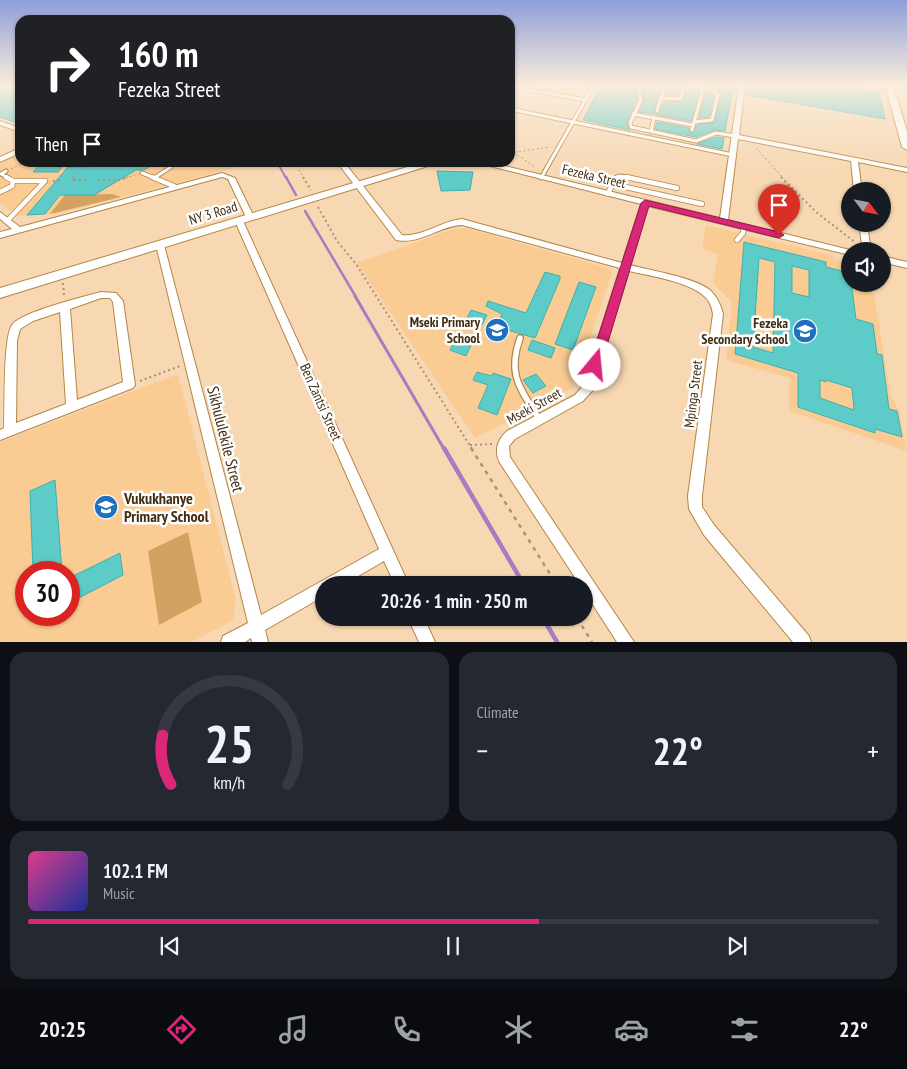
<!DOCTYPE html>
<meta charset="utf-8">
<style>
body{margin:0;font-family:"PT Sans Narrow",sans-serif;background:#242831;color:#f1f3f6;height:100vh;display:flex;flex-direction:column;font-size:19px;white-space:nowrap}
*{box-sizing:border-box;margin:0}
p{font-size:16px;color:#9ea1a6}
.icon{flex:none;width:28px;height:28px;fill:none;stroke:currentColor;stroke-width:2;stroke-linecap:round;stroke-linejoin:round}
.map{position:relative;height:642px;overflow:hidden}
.panel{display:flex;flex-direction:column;gap:10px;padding:10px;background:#0d0f14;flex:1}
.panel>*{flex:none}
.guide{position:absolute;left:15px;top:15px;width:500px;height:152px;border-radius:15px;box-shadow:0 1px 4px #0004;background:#202124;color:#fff;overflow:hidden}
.needle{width:32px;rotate:122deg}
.controls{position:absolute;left:841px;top:182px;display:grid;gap:10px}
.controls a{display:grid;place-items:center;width:50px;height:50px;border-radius:50%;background:#171b24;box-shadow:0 1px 4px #0004;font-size:25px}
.speed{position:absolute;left:15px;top:561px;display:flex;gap:10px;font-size:25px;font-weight:700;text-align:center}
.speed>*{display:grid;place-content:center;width:65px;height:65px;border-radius:50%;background:#171b24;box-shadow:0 1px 4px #0004;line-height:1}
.speed .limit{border:8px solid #d22;background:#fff;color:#111}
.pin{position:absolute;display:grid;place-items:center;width:42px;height:42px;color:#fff;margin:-51px -21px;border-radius:50% 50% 50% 0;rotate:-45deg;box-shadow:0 0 5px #0007}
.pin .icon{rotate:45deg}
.me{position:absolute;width:55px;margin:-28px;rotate:17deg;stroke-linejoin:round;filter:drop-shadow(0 0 4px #0008)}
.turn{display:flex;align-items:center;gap:18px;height:105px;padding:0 20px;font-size:22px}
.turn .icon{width:65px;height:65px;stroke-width:2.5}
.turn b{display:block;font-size:35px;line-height:42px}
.then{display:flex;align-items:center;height:48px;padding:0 20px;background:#0003;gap:10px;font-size:19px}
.big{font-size:38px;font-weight:700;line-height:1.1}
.panel .card{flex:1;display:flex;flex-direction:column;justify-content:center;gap:8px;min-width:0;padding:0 18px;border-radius:15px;background:#242831}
.panel .dial{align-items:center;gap:0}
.dial svg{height:130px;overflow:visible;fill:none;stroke:#363941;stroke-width:7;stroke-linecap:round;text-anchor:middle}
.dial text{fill:#f1f3f6;stroke:none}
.song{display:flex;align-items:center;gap:15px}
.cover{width:60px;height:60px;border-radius:8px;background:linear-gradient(135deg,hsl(330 70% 55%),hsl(230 70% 35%))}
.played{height:5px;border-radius:2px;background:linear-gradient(90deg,#db2777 60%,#363941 60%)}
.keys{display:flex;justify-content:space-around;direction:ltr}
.heat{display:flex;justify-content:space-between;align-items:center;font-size:28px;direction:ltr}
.panel .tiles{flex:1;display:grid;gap:10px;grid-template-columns:1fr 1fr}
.card:last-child{grid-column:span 2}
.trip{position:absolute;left:315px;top:576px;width:278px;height:50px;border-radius:25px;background:#171b24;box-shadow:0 1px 4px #0004;font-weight:700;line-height:50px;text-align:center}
.tab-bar{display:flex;height:80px;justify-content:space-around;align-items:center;background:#090b0e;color:#9ea1a6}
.tab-bar .icon{width:35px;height:35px}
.tab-bar .on{color:#db2777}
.tab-bar b{font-size:22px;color:#f1f3f6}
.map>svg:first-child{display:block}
.built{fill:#facc93;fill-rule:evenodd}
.green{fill:#d3a162}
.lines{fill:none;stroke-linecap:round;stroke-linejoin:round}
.stream-far3{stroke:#a77dc2;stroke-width:2}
.stream-far2{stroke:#a77dc2;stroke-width:2.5}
.stream-far1{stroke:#a77dc2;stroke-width:3}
.stream{stroke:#a77dc2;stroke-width:4.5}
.building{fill:#5dccc8;stroke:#3db1ad;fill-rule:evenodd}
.lane-far2-casing{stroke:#b68544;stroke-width:5}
.lane-far1-casing{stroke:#b68544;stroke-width:6}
.lane-casing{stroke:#b68544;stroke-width:8}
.street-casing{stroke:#b68544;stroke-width:2}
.secondary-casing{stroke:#b68544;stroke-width:2}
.path-far2{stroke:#ad9371;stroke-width:1;stroke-dasharray:2 2.5;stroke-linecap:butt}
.path-far1{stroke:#ad9371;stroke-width:2;stroke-dasharray:2 3;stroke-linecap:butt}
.path{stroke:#ad9371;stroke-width:2.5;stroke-dasharray:4 5;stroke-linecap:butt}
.lane-far2{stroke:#fff;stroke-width:3}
.lane-far1{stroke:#fff;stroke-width:4.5}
.lane{stroke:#fff;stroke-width:5.5}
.street{fill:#fff;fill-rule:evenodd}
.secondary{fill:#fff;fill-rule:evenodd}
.route{fill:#db2777;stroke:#8e194d}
.labels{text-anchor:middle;stroke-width:5;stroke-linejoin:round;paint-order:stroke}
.street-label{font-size:14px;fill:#422e12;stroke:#fefefe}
.poi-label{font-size:14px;font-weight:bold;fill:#422e12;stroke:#fefefe;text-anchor:end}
.near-street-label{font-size:16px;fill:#422e12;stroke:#fefefe}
.near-poi-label{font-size:16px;font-weight:bold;fill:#422e12;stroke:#fefefe;text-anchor:start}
</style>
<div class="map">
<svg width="907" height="642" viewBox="0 0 907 642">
<rect width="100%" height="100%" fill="#f7d8b2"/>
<path class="built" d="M20 155V162L252 163 57 214 17 216 0 203V164Z
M706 225 831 255 850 269V284H867L874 294 891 396 899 410 907 451 789 411V378L726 360 732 302 713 283 718 254 702 249Z
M467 228 608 268 612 273 573 388 475 438 357 263 453 229Z
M178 374 236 600 233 620 194 641 0 642V442ZM26 572H69V615H26Z"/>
<path class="green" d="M112 194 121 197 50 214 65 195Z
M188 532 202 602 159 625 148 551Z"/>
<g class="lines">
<path class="stream-far3" d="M277 162 286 178"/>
<path class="stream-far2" d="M286 177 296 195
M305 211 356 297"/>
<path class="stream-far1" d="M355 296 444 449"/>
<path class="stream" d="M444 448 524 585
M543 618 557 642"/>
</g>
<path class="building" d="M0 85H20V124L0 117Z
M601 85H635L637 100 627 122 630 130 583 120Z
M641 85H662L654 110 655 114 639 112 644 100Z
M668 85H676L680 88 678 95H666Z
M701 85H737L736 93 732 92 725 131 715 130 696 137 655 129 657 122 689 128V132L692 133 697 125 715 122 721 93 712 87Z
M747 85H857L858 90 879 93 885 119 746 95Z
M687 89 699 91 691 121 657 115 656 114 660 112 664 102 683 101Z
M706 92 714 96 709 117 699 118Z
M716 137 724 138 722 149 697 144Z
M42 162H66L58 172H33Z
M120 162H157L144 170H136L94 195H60L45 214 27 215 68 167 117 166Z
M437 171 473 172 470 190 441 191Z
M744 242 826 262V267L850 273 856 319 873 324 877 354 882 355 889 409 897 411 902 437 875 429V433L798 407V373L735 354ZM759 258 775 262 773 353 753 347ZM792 266 809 270V297L792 293ZM820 380 826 382V380L852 388 854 410 820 398Z
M545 272 560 276V279L535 338 497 327 502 314 486 306 488 301 526 313Z
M579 282 596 287 573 350 555 344Z
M471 310 487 315 482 325 466 320Z
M457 336 473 341 466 356 450 350Z
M532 340 555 348 551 358 528 350Z
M477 372 492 376 493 373 511 379 497 415 478 408 488 385 473 380Z
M536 374 546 386 533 393 523 380Z
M55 480 62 572H33L30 491Z
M120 553 123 575 69 603V578Z"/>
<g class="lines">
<g class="lane-far2-casing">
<path id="lane-far2" d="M638 85 641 100 630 123 631 127 696 141 716 133 735 136
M684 85 711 90 718 94 712 120 694 122
M525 89 585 100
M661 98 681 99 684 85H679
M510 109 733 155
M657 111 665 85
M633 114 693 125
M692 130 703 89
M651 132 654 117
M6 171 1 174 9 178
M142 173 155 178
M154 178 171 167
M541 178 594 85
M616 178 620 176 632 178"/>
</g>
<g class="lane-far1-casing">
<path id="lane-far1" d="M6 177 13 181H45
M152 177 176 187
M626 177 677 188
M612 184 702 204
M0 192 12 186 13 181
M608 194 614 180 618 177
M7 221 45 181
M737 240 743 233 744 226"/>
</g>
<g class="lane-casing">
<path id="lane" d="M520 338C507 375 520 388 539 419"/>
</g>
<g class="street-casing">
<path id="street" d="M739 85H745L739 135 907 168V172L858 162 862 191H854L851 161 738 139 728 220 854 251H850V255L648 206 630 265C652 271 693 277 710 290 717 297 721 305 723 314L702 496V507L714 525 809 636 811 642H793L704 535 689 509 688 496 713 314C712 309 711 304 707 299 693 282 650 276 629 271L592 391 583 401 515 439 509 446 510 457 634 642H617L584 591V585H580L500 463C494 451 497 440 507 431L575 395 583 386 620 268 462 225C439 226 420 245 396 240L337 162H344L402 235C423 237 441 221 462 219L622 263 641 204 474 162H488L720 218Z
M0 121 20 128V132L0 125Z
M20 148V153L0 162V157Z
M222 173 235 178 254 217 253 219H247L228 179 222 177 0 238V232L12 229 0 219V212L20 227Z
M239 218 243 221 409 585H395L384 561 343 585H324V596L265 630 268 642H252L251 638 245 642H221L223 636 248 623 156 245 157 243H163L164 245 261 615 379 549 235 221Z
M859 224H867L871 251H863Z
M882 256 907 262V268L882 262Z
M101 292 116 293 123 301 135 385 133 388 0 440V430L4 428C5 409 3 337 12 325 21 312 83 297 101 292ZM101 298H110L113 302 123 382 77 400 70 309ZM60 312 66 404 16 423 17 341 20 329 33 321Z
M408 618H424L435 642H419Z"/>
</g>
<g class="secondary-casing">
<path id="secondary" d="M510 85H517L510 90Z
M885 85H893L907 131V150L902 147Z
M424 162H441L0 298V288Z"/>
</g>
<path class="path-far2" d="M756 148 783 178
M510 150 535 167
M510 153 550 147
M294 162 304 178
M85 166 113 165 121 162
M11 169 25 162
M73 178 87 162
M125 178 135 175"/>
<path class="path-far1" d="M303 177 311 190
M781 177 816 212 856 243
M72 180 74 177
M74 180H88
M98 180H120L128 177
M53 181 60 180
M318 207 337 241 356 264 472 449
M63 283 64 296
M140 381 180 366
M470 445 494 444"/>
<path class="path" d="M471 448 557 585
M577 618 592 642"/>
<use href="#lane-far2" class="lane-far2"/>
<use href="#lane-far1" class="lane-far1"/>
<use href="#lane" class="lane"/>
<use href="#street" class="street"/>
<use href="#secondary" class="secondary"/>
</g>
<linearGradient id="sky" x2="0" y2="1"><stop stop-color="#8e9ed9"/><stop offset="0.49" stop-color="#fbeddc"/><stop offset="1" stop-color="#fbeddc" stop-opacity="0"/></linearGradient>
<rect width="907" height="174" fill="url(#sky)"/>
<path class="route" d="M645 200 779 232 784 235 779 238 649 206 601 365 595 370 589 365 641 203Z"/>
<defs>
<g id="school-disc" transform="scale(1.25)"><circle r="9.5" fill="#1f71c0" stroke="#fefefe"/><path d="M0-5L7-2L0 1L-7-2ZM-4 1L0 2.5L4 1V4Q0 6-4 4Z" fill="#fff"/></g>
</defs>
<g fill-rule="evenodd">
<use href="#school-disc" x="497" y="330"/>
<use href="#school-disc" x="805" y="331"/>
<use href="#school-disc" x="106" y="507"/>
</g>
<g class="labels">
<g class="street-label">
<text transform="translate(594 176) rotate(13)" y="5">Fezeka Street</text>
<text transform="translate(213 213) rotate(-17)" y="5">NY 3 Road</text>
<text transform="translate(693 394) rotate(-83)" y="5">Mpinga Street</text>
<text transform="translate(321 402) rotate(66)" y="5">Ben Zantsi Street</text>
<text transform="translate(534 406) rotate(-29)" y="5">Mseki Street</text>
</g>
<g class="poi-label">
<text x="480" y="327">Mseki Primary<tspan x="480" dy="16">School</tspan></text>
<text x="788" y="328">Fezeka<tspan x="788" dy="16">Secondary School</tspan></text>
</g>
<g class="near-street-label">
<text transform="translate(226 439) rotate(76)" y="6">Sikhululekile Street</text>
</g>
<g class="near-poi-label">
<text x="124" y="504">Vukukhanye<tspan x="124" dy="18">Primary School</tspan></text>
</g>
</g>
</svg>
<div class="controls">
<a><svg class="needle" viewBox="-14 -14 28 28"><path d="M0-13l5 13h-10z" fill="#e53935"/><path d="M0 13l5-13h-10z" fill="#9ea1a6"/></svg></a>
<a><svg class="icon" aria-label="sound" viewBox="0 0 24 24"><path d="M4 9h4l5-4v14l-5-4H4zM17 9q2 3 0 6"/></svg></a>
</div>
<div class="speed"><div class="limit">30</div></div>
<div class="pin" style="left:779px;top:235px;background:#d93025"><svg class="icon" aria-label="arrive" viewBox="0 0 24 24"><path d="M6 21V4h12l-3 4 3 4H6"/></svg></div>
<svg class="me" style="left:595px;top:365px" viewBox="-20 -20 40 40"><circle r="19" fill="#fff"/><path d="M0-13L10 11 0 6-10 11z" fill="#db2777"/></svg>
<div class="trip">20:26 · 1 min · 250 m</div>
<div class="guide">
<div class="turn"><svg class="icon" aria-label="right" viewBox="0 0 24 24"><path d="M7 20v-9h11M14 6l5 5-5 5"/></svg><div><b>160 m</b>Fezeka Street</div></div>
<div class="then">Then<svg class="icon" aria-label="arrive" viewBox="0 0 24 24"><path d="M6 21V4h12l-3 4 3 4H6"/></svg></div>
</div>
</div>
<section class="panel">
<div class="tiles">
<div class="card dial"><svg viewBox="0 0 100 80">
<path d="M14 69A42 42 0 1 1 86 69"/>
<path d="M14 69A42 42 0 0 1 9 39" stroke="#db2777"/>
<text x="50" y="56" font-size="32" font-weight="700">25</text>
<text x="50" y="72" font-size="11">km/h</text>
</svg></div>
<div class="card"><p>Climate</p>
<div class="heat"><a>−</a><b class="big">22°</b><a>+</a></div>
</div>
<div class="card">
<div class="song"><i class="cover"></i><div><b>102.1 FM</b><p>Music</p></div></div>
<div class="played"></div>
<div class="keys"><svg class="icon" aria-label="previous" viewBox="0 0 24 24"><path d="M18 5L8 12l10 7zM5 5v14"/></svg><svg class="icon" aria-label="pause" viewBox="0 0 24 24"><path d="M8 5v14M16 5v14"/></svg><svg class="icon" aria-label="next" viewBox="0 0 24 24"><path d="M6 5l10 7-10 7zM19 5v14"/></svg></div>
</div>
</div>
</section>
<nav class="tab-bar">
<b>20:25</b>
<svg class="icon on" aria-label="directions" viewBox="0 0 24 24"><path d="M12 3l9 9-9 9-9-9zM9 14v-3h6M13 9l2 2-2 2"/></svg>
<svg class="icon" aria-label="music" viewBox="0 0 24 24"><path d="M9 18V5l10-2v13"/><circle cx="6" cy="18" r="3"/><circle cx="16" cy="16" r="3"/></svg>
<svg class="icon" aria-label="phone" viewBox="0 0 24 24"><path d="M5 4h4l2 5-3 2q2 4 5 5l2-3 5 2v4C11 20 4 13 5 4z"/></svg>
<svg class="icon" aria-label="climate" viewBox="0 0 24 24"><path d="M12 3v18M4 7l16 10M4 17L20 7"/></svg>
<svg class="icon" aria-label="car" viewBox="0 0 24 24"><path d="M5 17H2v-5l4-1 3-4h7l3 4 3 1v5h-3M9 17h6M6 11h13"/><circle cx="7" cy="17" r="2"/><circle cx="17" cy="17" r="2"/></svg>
<svg class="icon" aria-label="filters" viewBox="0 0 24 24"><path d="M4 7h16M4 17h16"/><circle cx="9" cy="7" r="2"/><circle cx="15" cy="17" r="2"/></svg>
<b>22°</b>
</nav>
